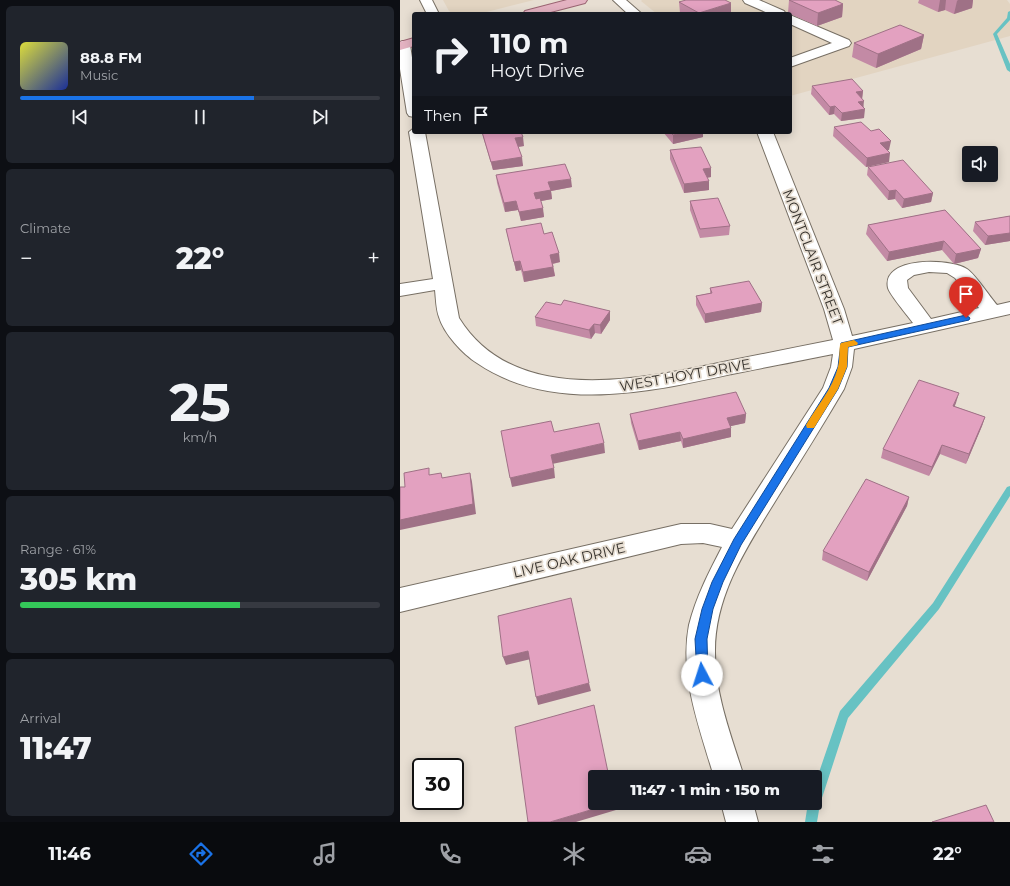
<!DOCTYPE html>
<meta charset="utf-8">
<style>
body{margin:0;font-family:Montserrat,sans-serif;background:#20242c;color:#f1f3f6;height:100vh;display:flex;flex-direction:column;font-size:15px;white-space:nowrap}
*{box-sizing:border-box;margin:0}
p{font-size:13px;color:#9ea1a6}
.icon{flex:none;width:22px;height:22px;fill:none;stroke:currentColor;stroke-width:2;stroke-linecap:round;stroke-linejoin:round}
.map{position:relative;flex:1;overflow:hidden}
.side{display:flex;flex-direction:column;gap:6px;padding:6px;background:#0d0f14;width:400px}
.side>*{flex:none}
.guide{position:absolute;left:12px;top:12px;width:380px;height:122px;border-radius:4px;box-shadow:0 2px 10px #0003;background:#171b24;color:#f1f3f6;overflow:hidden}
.controls{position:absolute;left:562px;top:146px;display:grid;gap:8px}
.controls a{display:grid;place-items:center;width:36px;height:36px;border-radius:4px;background:#171b24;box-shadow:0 2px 10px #0003;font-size:20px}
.speed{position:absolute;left:12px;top:758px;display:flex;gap:8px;font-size:20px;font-weight:700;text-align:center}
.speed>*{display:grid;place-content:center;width:52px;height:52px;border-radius:50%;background:#171b24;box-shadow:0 2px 10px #0003;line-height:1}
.speed .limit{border:2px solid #111;border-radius:6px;background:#fff;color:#111}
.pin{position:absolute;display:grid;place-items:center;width:34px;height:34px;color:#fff;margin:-41px -17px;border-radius:50% 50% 50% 0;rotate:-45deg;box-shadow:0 0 4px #0007}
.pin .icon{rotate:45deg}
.me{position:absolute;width:44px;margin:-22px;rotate:355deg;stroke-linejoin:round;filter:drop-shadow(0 0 3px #0008)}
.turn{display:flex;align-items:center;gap:14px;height:84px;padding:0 12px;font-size:18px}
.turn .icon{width:52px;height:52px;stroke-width:2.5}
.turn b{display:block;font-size:28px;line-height:34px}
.then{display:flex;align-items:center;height:38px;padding:0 12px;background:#0003;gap:8px;font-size:15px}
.big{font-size:30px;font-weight:800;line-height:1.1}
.side .card{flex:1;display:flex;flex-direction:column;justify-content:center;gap:6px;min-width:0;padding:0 14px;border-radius:6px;background:#20242c}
.side .dial{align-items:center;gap:0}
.dial b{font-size:52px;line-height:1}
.song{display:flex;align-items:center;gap:12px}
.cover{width:48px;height:48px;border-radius:6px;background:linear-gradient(135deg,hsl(60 70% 55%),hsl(230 70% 35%))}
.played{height:4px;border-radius:2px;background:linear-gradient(90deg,#1a73e8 65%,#363941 65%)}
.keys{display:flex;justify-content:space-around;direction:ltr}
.heat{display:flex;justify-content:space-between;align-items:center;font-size:22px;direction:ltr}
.charge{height:6px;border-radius:3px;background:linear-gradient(90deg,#34c759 61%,#363941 0)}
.trip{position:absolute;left:188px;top:770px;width:234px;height:40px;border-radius:4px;background:#171b24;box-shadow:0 2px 10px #0003;font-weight:800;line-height:40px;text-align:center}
.dock{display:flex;height:64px;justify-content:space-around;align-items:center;background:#090b0e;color:#9ea1a6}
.dock .icon{width:28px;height:28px}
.dock .on{color:#1a73e8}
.dock b{font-size:18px;color:#f1f3f6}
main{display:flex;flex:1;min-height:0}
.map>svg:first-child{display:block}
.built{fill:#e2d4c1}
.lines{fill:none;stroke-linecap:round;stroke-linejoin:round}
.stream{fill:#67c2c3;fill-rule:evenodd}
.minor-casing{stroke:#776f64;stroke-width:2}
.major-casing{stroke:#9a6472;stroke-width:2}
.minor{fill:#fff;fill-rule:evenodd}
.major{fill:#e3b2c1;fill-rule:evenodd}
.wall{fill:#c38aa5}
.shaded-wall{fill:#9f7186}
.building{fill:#e3a1c0;stroke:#9f7186}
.route{fill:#1a73e8;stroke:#114b97}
.slow{fill:#f59e0b}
.labels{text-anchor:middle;stroke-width:3.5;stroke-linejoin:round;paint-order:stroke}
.street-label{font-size:14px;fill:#37332e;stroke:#e7ded2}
</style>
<main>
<section class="side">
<div class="card">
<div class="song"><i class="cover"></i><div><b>88.8 FM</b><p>Music</p></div></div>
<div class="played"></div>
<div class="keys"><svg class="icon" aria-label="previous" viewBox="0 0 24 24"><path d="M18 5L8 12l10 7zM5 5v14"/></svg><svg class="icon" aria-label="pause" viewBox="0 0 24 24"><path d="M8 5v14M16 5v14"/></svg><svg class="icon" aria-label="next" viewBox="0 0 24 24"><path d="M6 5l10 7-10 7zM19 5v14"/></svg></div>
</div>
<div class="card"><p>Climate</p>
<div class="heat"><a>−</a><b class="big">22°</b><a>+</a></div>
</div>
<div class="card dial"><b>25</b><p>km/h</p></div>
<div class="card"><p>Range · 61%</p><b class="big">305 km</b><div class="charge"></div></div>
<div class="card"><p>Arrival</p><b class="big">11:47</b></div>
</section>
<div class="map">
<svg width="610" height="822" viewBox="0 0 610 822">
<rect width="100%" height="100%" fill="#e7ded2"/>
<path class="built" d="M43 0H134L79 14H54L49 11Z
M242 0H607L610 4V36L390 96V14H257L241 1Z"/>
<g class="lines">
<path class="stream" d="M610 11V20L597 34 610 64V72L607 70 593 34 607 18 608 12Z
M610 486V496L539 609 448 718 420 804 417 822H405L408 803H415V784L440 711 533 603 607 487Z"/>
<g class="minor-casing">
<path id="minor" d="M20 0H32L39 14H27Z
M213 0H226L242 14H228Z
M343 0H359L384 11 386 14H370L345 3Z
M390 15 449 40 451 43 449 46 390 67V58L432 43 390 24Z
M3 41 8 42 10 45 14 70V117L9 116 7 113 0 69V42Z
M14 128V132H25L59 318C115 408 242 379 328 361 363 354 398 347 433 340L424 309 357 132H373L444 309 452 336 513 323C508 316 490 295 488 288 481 256 550 258 567 269 576 275 589 296 597 305L610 302V314L454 349 452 367 444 389C423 425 401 460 379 495 349 544 314 594 315 653 315 695 332 738 344 777H314C300 729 279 676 289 625 296 597 309 572 322 547L303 543 281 544 0 612V588L281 524H310L332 529 423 388 431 367 433 354C400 361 366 367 332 374 250 392 152 414 77 363 63 354 44 334 39 317 36 309 36 299 35 290L0 296V284L33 279 9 132ZM529 272 547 273 555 278 579 308 531 319 508 288 507 280 514 275Z
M321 803H353L358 822H326Z"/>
</g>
<g class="major-casing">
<path id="major" d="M167 0H187L185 3 143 14H123L125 11Z
M14 38V46L0 50V42Z"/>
</g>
<use href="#minor" class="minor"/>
<use href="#major" class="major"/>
</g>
<path class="wall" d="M389 0 443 4 442 17 417 26 388 13Z
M519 0H573L572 8 554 14 545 10 538 12 518 3Z
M279 2 331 14H282L280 13Z
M524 35 521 49 476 68 452 57 454 43Z
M412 86 463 91 462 99 464 108V118L441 121 434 114 429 115 411 94Z
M434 127 489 150H487L489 162 466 167 433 136Z
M82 132 124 146 118 147 123 166 93 170 84 140Z
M263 132H303V137L273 144Z
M270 150 311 168V177L307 178 309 190 284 193 270 159Z
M468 167 533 193 531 202 502 208 495 199 488 200 467 175Z
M96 175 172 187 151 191 152 199 141 201 144 217 121 221 118 210 105 212 97 183Z
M290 201 330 226 329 235 300 238 290 210Z
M545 210 581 249 578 258 554 264 542 250 487 261 466 234 468 225Z
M610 216V241L585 245 573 231 575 222Z
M106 229 144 234 160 262 153 264 155 276 124 282 121 270 116 271Z
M310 288 362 303 361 312 305 323 296 305V296L310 293Z
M161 305 210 311V320L201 334 195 333 191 339 136 326 135 317Z
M556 403 554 406 585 417 582 426 566 464 540 454 529 476 481 458 483 449Z
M230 414H346L345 423 330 426 331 437 283 448 281 441 239 450 231 423Z
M509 497 507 506 467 581 422 560 423 551Z"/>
<path class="shaded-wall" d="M540 0H546L545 10 538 12Z
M558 0H573L572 8 554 14 557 1Z
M331 3V14H299V13Z
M443 4 442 17 417 26 418 13Z
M524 35 521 49 476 68 478 54Z
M463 91 462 99 456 92Z
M464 101 463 109 458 102Z
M435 106 434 114 429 115 430 107Z
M465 109 464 118 441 121 442 113Z
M286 132H303V137L273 144V135Z
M123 137 124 146 117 147 115 138Z
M491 141 489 150 478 152 480 143Z
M490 153 489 162 466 167 467 158Z
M122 157 123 166 93 170 91 162Z
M311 168V177L303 178V169Z
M171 179 172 187 151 191 152 199 136 202 134 193 148 182Z
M309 181V190L284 193V184Z
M496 190 495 199 488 200 489 191Z
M533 193 531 202 502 208 504 199Z
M116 201 118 210 105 212 104 203Z
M143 208 144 217 121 221 119 212Z
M610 233V241L585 245 588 236Z
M544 241 542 250 487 261 489 252Z
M581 249 578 258 554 264 556 254Z
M159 253 160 262 151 264 150 255Z
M120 261 121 270 116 271 114 262Z
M153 267 155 276 124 282 123 272Z
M362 303 361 312 305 323V314Z
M210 311V320L201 334 200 325Z
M194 324 195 333 191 339 189 330Z
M559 393 556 403 551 415 553 406Z
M346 414 345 423 327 427V418Z
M585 417 582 426 566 464 569 454Z
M331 428V437L283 448V439Z
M280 432 281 441 239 450 238 441Z
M204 443 205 453 152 464 151 455Z
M542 445 540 454 529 476 532 467Z
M154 468 155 478 112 487 110 478Z
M70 473 72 482 76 514 0 530V520Z
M509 497 507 506 467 581 469 572Z
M128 651 131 659 106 665 103 657Z
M189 683 191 691 138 705 136 697Z
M214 803 216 810 176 822H150Z"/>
<path class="building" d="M286 0H325L331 3 299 13 279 2Z
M389 0H435L443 4 418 13Z
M500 25 524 35 478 54 454 43Z
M452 79 463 91 456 92 464 101 458 102 465 109 442 113 435 106 430 107 412 86Z
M461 122 471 131 479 129 491 141 480 143 490 153 467 158 434 127Z
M82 132H121L123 137 115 138 122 157 91 162Z
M270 132H286L273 135Z
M301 147 311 168 303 169 309 181 284 184 270 150Z
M503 160 533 193 504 199 496 190 489 191 468 167Z
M165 164 171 179 148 182 151 190 134 193 136 199 140 198 143 208 119 212 116 201 104 203 96 175Z
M318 198 330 226 300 229 290 201Z
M545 210 581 249 556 254 544 241 489 252 468 225Z
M610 216V233L588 236 575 222Z
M141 223 144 234 152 232 159 253 150 255 153 267 123 272 120 261 114 262 106 229Z
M349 281 362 303 305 314 296 296 312 293 310 288Z
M164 300 210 311 200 325 194 324 189 330 135 317 146 302 161 305Z
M519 380 559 393 553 406 585 417 569 454 542 445 532 467 483 449Z
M336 392 346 414 327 418 331 428 283 439 280 432 238 441 230 414Z
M151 421 154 432 199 423 204 443 151 455 154 468 110 478 101 431Z
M29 468V475L41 473 42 478 70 473 73 504 0 520V487H5L4 473Z
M466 479 509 497 469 572 423 551Z
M171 598 189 683 136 697 128 651 103 657 98 616Z
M194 705 209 777H195V803H214L150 822H128L115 727Z
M586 805 594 822H532Z"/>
<path class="route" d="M566 315 570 318 569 320 448 347 447 367 438 389 341 545 323 582 313 609 307 639 308 675 307 679 302 680 298 679 297 675 295 639 302 609 312 582 334 539 429 388 438 367 441 343Z"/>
<path class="slow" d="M454 340 458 343 457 345 448 347 447 367 443 377 438 389 414 428H407L406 425C416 407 433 389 438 367 440 360 439 352 440 345L441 343Z"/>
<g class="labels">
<g class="street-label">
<text transform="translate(413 257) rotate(69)" y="5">MONTCLAIR STREET</text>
<text transform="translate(285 375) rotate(-10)" y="5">WEST HOYT DRIVE</text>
<text transform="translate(169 560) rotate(-13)" y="5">LIVE OAK DRIVE</text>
</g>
</g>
</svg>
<div class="controls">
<a><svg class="icon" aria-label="sound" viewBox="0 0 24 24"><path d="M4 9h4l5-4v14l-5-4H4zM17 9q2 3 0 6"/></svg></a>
</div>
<div class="speed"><div class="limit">30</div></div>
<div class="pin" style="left:566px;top:318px;background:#d93025"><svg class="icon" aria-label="arrive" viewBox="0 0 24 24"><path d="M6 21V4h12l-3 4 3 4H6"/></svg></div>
<svg class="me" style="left:302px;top:675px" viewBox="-20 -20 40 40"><circle r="19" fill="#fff"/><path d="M0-13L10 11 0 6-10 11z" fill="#1a73e8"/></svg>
<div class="trip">11:47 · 1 min · 150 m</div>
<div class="guide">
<div class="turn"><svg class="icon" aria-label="right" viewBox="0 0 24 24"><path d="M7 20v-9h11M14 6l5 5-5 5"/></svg><div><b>110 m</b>Hoyt Drive</div></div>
<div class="then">Then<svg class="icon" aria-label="arrive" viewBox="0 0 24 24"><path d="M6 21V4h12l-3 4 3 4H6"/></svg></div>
</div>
</div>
</main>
<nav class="dock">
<b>11:46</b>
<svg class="icon on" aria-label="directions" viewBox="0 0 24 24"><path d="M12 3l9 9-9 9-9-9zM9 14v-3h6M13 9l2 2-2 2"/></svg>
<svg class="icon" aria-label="music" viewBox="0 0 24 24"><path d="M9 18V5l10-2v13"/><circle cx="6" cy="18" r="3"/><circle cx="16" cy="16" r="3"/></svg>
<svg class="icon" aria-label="phone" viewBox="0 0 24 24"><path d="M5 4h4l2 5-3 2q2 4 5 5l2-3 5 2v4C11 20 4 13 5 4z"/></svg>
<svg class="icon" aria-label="climate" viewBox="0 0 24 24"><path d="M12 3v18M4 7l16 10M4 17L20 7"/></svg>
<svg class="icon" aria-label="car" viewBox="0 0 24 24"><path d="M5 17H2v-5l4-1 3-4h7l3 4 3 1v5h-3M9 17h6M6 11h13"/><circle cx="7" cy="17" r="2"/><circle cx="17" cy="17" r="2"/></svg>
<svg class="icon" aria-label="filters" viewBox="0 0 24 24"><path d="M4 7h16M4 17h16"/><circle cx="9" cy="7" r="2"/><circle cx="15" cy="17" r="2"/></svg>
<b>22°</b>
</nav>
